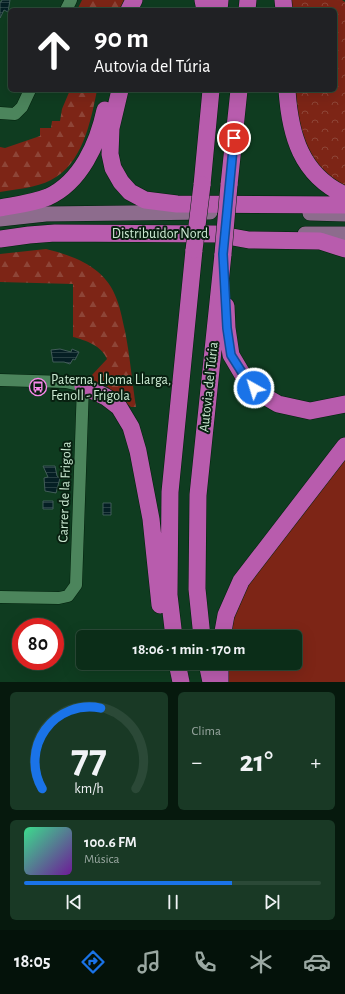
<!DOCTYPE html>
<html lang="es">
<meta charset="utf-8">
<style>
body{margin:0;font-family:"Alegreya Sans",sans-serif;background:#193925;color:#f1f3f6;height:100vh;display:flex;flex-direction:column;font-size:15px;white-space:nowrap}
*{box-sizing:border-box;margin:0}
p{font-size:13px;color:#9aa8a2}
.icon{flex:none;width:22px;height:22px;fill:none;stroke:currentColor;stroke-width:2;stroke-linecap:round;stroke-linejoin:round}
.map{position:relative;height:682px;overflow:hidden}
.drawer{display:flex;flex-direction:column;gap:10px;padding:10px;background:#06190d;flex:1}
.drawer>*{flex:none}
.guide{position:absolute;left:8px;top:8px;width:329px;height:84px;border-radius:6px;box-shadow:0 4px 16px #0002,0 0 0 1px #2b4937;background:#202124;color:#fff;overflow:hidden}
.speed{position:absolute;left:12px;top:618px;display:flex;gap:8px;font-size:20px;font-weight:700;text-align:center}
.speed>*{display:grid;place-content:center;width:52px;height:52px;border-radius:50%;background:#0b2d18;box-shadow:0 4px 16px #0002,0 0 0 1px #2b4937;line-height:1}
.speed .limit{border:6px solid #d22;background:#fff;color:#111}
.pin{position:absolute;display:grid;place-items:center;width:34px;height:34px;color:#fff;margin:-17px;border:2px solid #fff;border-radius:50%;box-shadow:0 1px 4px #0007}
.me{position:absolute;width:44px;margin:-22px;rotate:321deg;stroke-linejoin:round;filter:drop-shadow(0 0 3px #0008)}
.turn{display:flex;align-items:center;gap:14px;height:84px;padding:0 20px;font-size:18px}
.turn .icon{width:52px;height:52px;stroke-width:2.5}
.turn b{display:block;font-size:28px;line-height:34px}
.big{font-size:30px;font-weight:600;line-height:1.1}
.drawer .widget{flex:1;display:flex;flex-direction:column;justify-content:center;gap:6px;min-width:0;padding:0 14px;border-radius:6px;background:#193925}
.drawer .dial{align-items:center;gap:0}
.dial svg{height:104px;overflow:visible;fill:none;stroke:#2b4937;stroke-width:7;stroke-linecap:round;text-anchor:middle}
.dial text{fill:#f1f3f6;stroke:none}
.song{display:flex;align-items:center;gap:12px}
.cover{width:48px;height:48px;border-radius:6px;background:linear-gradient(135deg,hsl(150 70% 55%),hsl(280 70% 35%))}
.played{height:4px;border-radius:2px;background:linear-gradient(90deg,#1a73e8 70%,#2b4937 70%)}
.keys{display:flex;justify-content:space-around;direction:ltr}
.heat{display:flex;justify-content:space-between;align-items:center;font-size:22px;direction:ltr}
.drawer .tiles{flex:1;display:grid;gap:10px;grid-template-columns:1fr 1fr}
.widget:last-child{grid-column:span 2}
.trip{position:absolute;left:76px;top:630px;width:226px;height:40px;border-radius:6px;background:#0b2d18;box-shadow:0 4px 16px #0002,0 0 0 1px #2b4937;font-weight:600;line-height:40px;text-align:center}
.menu{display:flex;height:64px;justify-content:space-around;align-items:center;background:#04120a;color:#9aa8a2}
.menu .icon{width:28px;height:28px}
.menu .on{color:#1a73e8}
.menu b{font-size:18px;color:#f1f3f6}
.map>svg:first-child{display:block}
.grass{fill:#7d2516}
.forest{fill:url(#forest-firs)}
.park{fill:url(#park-crowns)}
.water{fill:url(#water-rules);stroke:#415c58}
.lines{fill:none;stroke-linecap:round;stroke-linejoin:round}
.minor-casing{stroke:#03210d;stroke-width:13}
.major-casing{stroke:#03210d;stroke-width:16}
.highway-casing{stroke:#03210d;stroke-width:18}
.minor{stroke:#4c855c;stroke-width:12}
.major{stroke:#8d6c8d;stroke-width:15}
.highway{stroke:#b85cad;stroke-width:17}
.highway-bridge-casing{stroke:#03210d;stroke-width:18;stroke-linecap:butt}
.highway-bridge{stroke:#b85cad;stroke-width:17}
.route-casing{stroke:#114b97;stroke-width:10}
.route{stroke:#1a73e8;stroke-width:7}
.labels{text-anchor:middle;stroke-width:4;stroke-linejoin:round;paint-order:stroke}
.street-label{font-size:14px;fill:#ccead3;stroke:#082010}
.poi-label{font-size:14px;fill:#ccead3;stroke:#082010;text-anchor:start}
</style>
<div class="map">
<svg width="345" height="682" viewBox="0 0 345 682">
<defs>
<pattern id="forest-firs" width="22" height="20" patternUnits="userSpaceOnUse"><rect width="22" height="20" fill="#7d2516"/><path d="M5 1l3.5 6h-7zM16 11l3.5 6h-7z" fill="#8e4537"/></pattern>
<pattern id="park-crowns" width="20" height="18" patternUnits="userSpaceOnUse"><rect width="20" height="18" fill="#7d2516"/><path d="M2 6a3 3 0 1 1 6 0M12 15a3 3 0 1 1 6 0" fill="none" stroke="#8e4537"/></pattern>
<pattern id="water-rules" width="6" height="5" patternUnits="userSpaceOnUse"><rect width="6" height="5" fill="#051f24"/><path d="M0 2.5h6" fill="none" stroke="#284043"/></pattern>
</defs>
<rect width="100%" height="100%" fill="#0f3c20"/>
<path class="grass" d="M345 458V682H228L227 663H295V637H228L231 615 250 580Z"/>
<path class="forest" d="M82 0H124L119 10H77Z
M70 90H97C91 121 82 165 51 180 36 188 16 189 0 192V147L5 148 40 136V128H51L52 121H60L62 109Z
M46 249C72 255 104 267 115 295 120 306 122 318 125 331 130 356 132 381 136 407H131L108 387 92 380 94 377 92 375 107 359C102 346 85 340 73 337V284L0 282V254Z"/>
<path class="park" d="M291 0H342L345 2V189L326 175 309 154 298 129 294 90H335V10H291Z"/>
<path class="water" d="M2 0H10L8 12 4 10 0 18V2H1Z
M60 349 71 352 72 349 79 352 75 360 73 359 70 364 64 362H53L51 350Z
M43 466H55L57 476 60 478 56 493 45 491 44 478 48 477Z
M43 501H53V509H43Z
M103 503H111V515H103Z"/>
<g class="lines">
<g class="minor-casing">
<path id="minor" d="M66 10 71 0
M0 113 15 114 22 107 30 90
M0 380 66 382 83 386 76 585 68 596 59 598 0 597"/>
</g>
<g class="major-casing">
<path id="major" d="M310 213 345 214
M0 219 46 214 210 212
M305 234H345"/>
</g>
<g class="highway-casing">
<path id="highway" d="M203 0 205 10
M283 0 284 10
M129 10 134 0
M219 10 220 0
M247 10 248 0
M120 90 111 128 110 154 113 168 121 182 130 192 145 200 177 204 345 205
M287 90C290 135 301 175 345 195
M202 185 211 90
M229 185 239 90
M0 208C16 205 33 203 48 197 81 182 98 143 105 110
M0 239 29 235 55 233 216 234 249 240 320 241 345 249
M226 306 227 328 231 355 247 382 261 394 278 404 310 411 345 404
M83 386 106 397 119 407 131 427 138 451 151 519 160 605
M174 637 169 595 170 492 194 250
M202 637 197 589 198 495 223 254
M222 637 226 615 241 581 345 446
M177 663 181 682
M207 663 211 682
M220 663V682"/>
</g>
<use href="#minor" class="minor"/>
<use href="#major" class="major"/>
<use href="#highway" class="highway"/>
<g class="highway-bridge-casing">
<path id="highway-bridge" d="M194 250 202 185
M223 254 229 185"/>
</g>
<use href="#highway-bridge" class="highway-bridge"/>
</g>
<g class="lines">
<g class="route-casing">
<path id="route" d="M234 138 223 254 227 328 231 355 248 382 254 388"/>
</g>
<use href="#route" class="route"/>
</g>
<defs>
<g id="bus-ring" transform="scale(0.9)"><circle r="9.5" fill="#082010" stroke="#f888ea" stroke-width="1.5"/><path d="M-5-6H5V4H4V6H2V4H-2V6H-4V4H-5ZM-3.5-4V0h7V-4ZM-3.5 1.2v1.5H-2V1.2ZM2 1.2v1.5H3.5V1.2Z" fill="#f888ea"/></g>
</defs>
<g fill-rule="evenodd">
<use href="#bus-ring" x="38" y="387"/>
</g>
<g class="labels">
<g class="street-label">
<text x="160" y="238">Distribuïdor Nord</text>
<text transform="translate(208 387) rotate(-84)" y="5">Autovia del Túria</text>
<text transform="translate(64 492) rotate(-88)" y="5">Carrer de la Frigola</text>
</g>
<g class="poi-label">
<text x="51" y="384">Paterna, Lloma Llarga,<tspan x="51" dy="16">Fenoll - Frigola</tspan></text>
</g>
</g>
</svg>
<div class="speed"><div class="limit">80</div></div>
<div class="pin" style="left:234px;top:138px;background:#d93025"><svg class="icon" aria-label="arrive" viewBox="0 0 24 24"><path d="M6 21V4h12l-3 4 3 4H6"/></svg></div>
<svg class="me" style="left:254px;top:388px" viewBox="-20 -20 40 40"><circle r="17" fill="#1a73e8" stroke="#fff" stroke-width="3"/><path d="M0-11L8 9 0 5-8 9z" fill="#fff"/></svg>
<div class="trip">18:06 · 1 min · 170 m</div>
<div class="guide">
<div class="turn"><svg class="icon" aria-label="ahead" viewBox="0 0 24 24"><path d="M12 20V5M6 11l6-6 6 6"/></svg><div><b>90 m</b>Autovia del Túria</div></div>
</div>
</div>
<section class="drawer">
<div class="tiles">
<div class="widget dial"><svg viewBox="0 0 100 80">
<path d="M14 69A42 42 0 1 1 86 69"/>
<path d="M14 69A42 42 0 0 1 59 7" stroke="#1a73e8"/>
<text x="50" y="56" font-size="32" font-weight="700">77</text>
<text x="50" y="72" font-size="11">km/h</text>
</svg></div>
<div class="widget"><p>Clima</p>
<div class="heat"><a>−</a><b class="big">21°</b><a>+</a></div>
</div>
<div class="widget">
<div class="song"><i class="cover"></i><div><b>100.6 FM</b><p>Música</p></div></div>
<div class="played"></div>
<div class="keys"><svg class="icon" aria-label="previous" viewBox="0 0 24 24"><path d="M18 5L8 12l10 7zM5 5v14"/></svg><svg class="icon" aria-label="pause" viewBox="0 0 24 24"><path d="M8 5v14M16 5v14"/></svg><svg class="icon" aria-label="next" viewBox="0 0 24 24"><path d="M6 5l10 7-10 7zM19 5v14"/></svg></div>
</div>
</div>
</section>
<nav class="menu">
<b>18:05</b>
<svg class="icon on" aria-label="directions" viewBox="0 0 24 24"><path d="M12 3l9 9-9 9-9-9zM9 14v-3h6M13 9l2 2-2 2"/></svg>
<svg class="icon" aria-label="music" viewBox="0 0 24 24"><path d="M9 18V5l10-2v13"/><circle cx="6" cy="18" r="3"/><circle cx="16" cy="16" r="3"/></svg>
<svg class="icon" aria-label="phone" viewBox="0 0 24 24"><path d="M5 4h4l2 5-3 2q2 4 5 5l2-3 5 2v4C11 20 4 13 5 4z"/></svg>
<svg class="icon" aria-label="climate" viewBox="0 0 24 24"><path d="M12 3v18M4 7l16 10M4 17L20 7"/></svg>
<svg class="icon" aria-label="car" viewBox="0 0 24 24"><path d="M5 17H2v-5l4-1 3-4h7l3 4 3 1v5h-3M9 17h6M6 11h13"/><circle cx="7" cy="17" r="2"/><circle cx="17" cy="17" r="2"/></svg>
</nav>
